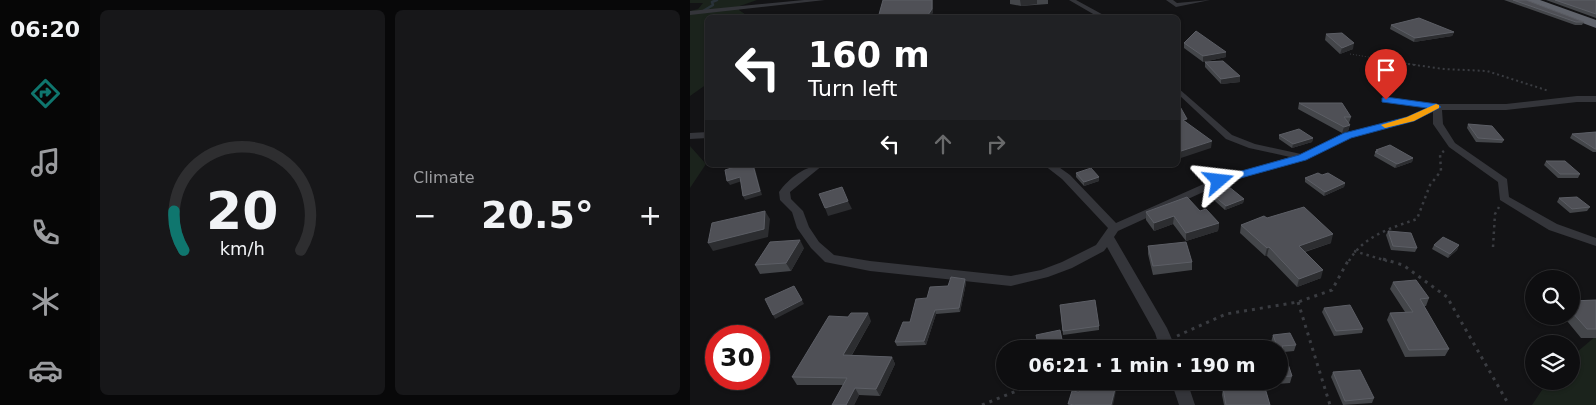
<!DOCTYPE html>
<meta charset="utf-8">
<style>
body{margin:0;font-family:"DejaVu Sans",sans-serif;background:#171719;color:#f1f3f6;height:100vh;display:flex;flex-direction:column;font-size:19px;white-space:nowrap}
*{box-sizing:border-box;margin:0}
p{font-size:16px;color:#9b9c9f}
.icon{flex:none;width:28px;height:28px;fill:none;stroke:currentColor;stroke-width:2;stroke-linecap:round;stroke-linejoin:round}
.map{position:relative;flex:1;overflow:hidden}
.drawer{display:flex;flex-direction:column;gap:10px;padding:10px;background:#080809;width:600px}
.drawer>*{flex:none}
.banner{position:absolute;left:15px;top:15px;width:475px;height:152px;border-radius:8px;box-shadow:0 1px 4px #0004,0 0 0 1px #2e2e30;background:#202124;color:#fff;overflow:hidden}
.buttons{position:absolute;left:835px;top:270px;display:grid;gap:10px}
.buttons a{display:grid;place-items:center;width:55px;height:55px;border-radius:50%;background:#0e0e10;box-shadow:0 1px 4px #0004,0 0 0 1px #2e2e30;font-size:25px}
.speed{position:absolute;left:15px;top:325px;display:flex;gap:10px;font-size:25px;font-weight:700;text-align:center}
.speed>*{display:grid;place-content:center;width:65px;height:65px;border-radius:50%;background:#0e0e10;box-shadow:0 1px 4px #0004,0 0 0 1px #2e2e30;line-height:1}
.speed .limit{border:8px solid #d22;background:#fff;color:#111}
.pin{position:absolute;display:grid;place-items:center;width:42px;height:42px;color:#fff;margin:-51px -21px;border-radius:50% 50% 50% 0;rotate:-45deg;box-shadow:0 0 5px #0007}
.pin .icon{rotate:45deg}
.me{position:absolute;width:55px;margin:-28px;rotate:73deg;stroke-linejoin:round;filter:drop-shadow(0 0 4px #0008)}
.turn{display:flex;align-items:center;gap:18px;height:105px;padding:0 20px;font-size:22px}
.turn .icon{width:65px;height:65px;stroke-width:2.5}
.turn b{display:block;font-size:35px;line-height:42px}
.lanes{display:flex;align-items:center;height:48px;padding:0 20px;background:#0003;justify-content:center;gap:25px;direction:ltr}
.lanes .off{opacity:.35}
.big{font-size:38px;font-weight:800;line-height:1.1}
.drawer .card{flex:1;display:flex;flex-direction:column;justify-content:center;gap:8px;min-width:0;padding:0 18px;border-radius:8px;background:#171719}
.drawer .dial{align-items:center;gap:0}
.dial svg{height:130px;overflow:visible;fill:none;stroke:#2e2e30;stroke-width:7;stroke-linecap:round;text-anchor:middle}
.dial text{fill:#f1f3f6;stroke:none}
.heat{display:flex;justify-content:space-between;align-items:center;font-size:28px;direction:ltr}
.drawer .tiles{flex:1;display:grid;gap:10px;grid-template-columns:repeat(2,1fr)}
.trip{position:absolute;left:306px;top:340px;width:292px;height:50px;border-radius:25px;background:#0e0e10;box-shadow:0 1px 4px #0004,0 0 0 1px #2e2e30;font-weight:800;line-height:50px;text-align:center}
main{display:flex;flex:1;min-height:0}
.menu{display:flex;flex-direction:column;width:90px;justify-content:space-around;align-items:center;background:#060606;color:#9b9c9f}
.menu .icon{width:35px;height:35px}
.menu .active{color:#0f766e}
.menu b{font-size:22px;color:#f1f3f6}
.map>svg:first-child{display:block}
.green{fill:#1b231c}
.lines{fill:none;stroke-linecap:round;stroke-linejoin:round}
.stream{stroke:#293239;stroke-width:2.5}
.path-far3{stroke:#3a3c41;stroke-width:1;stroke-dasharray:1 2;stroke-linecap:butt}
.path-far2{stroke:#3a3c41;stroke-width:2;stroke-dasharray:2 3;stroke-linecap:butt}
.path-far1{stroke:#3a3c41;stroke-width:2.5;stroke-dasharray:2.5 4;stroke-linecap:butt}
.path{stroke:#3a3c41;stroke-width:3;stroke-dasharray:3 5;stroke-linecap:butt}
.lane{stroke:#34353a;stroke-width:4.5}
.street{fill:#34353a;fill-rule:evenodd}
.highway{fill:#60636b;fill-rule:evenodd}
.wall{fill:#44464a}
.shaded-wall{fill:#2c2d30}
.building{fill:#4f5056;stroke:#5c5e65}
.route{fill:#1a73e8;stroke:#114b97}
.slow{fill:#f59e0b}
</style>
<main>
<nav class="menu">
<b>06:20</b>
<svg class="icon active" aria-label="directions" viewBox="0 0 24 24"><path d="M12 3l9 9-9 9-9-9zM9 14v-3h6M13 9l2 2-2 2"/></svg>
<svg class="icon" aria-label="music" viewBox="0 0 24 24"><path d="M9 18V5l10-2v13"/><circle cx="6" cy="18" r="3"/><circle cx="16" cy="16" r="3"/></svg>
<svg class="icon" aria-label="phone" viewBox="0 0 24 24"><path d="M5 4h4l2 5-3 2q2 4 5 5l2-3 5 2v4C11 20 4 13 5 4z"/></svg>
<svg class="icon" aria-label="climate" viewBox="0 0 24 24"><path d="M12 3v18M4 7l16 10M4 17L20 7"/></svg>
<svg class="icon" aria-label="car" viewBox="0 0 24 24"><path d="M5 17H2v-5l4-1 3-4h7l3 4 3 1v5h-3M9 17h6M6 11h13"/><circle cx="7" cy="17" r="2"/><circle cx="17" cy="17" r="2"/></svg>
</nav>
<section class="drawer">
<div class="tiles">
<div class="card dial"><svg viewBox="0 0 100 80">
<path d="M14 69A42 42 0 1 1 86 69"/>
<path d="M14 69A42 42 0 0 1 8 45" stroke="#0f766e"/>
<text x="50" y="56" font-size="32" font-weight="700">20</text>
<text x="50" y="72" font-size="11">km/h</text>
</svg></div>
<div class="card"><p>Climate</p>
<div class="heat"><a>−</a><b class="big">20.5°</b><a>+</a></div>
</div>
</div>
</section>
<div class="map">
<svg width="906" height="405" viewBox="0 0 906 405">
<rect width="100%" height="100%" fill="#131315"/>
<path class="green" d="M0 0H67L50 6 49 10 59 17 18 18 17 84 0 96V11L8 9 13 3H0Z
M0 146 16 164 0 188Z
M906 336V405H842L858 381H881V357Z"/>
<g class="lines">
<path class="stream" d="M13 11 23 5 22 2 27 0"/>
<path class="path-far3" d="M660 54 727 65"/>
<path class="path-far2" d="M718 64 754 69 797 71 859 91"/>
<path class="path-far1" d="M803 247 805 214 809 207
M664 251 697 261
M659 261C673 236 701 228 727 219L740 185 751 171 750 154 754 151"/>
<path class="path" d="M693 259 713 265 757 297 819 405
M608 302 640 405
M487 336 536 314 608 302 642 290 659 259
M448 349 461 345
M292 405 351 381"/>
<path class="lane" d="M696 100 747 107"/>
<path class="street" d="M114 0H135L0 15V11Z
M379 0H386L419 18H410Z
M476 0H483L487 3 520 0 486 7Z
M488 88 542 135 565 144 611 154 655 134 717 117 747 104H816L887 96H906V102H887L816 110H752L753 124 765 143 817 179 819 197 867 224 906 238V246L859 230 810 200 808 182 759 147 743 124V112L723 121 661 138 616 159 533 183 428 231 424 237 477 328 486 349H470L465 333 417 247 414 251 382 268 358 277 321 286 180 271 135 262 121 248 107 228 102 212 90 200 89 192C99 178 116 165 133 165L100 192 101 199 113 211 119 227 129 242 144 255 180 261 321 276 351 270 372 262 406 245 418 228 372 179 354 165H366L380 175 426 223 525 179 600 157 559 148 536 139 488 94Z
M18 132V138L0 139V133Z
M481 381H497L505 405H489Z"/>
<path class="highway" d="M835 0H850L906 20V28L836 2Z"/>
</g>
<path class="wall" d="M320 0H358V4L331 6 320 4Z
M814 0H836L894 22 892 25H885Z
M856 0H906V18Z
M701 25 764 32 762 36 724 42 700 29Z
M636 34 663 49 650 54 635 40Z
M494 43 536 57 513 62 494 48Z
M515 62 550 76V82L531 84 515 67Z
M609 103 661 117 659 123H658L660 125 658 131 652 133 608 109Z
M778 124 814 140 812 143 786 142 777 128Z
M906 132V152H903L880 138 882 134Z
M589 135 623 138 622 142 602 148 589 139Z
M686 150 723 158 722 162 705 168 684 156Z
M856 161 890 174 888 178H868L854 165Z
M386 173 409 177V181L394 186 386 177Z
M632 175 655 183 654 187 634 196 615 182V178Z
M516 189 554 199 553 203 535 210 516 193Z
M869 198 900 207 897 211 880 213 867 202Z
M510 211 529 223 528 231 496 241 483 224 464 231 456 220V212Z
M577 218 641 243 615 252 631 278 607 287 577 256H575L550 233 551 225Z
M698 231 727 248 725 252 701 250 696 235Z
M744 245H769L767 250 758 258 742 249Z
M458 246 502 262V270L463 275 458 254Z
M114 248 101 271 70 274 65 265Z
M275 279 276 283 270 312 246 314 236 345 207 346 205 342 237 298 258 286Z
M703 282 739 298 736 306H734L759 349 755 356 715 357 697 320 700 313 715 312 700 289Z
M906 300V338H891L873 316H881V301Z
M370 305 409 326V330L373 335Z
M634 308 673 329 672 333 644 336 632 312Z
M181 321 162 355 202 357 205 364 190 396 169 395 164 405H142L153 385H107L102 377Z
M583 335 606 345 604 351 594 352 602 376 600 383 574 385 580 405H534L532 395 533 388H547L546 381H590V349H552V347L583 346 581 342Z
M643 372 684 398 682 403 653 405 641 377Z"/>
<path class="shaded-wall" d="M242 0H243V13L240 18H236Z
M330 0H347V4L331 6Z
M764 32 762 36 724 42 725 38Z
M664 43 663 49 650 54 652 48Z
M536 52V57L513 62V56Z
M550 76V82L531 84V79Z
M660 125 658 131 652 133 654 127Z
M623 138 622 142 602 148 603 144Z
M522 141 521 148 488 159V152Z
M723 158 722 162 705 168 707 164Z
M63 165H64L72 195 55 200 53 196Z
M221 165H229L221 167Z
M50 177 52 181 40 185 37 181Z
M409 177V181L394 186V182Z
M655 183 654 187 634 196 635 192Z
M554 199 553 203 535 210 536 206Z
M158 201 162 209 138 216 135 208Z
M75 211 80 219 78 237 23 251 18 243Z
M484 216 483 224 464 231V223Z
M529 223 528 231 496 241V233Z
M643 234 641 243 607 254 609 246Z
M110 240 114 248 101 271 96 263Z
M769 245 767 250 758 258 760 254Z
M579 247 577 256H575L577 248Z
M633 270 631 278 607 287 609 279Z
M275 279 276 283 270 312 269 308Z
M112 300 114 304 85 319 83 315Z
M245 310 246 314 236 345 234 341Z
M178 313 181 321 157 363 153 355Z
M202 357 205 364 190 396 186 389Z
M427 381V386L423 405H421Z
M165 388 169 395 164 405H156Z"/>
<path class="building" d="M193 0H242V9L236 18H188Z
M823 0H836L894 22H886Z
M865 0H906V14Z
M165 15V18H155V16Z
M729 18 764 32 725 38 701 25Z
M506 31 536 52 513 56 494 43Z
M652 33 664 43 652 48 636 34Z
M533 61 550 76 531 79 515 62Z
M488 103 497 119 493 120 522 141 488 152Z
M609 103H652L661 117H654L660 125 654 127Z
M778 124 802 126 814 140 788 138Z
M609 129 623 138 603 144 589 135Z
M906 132V149H905L882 134Z
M700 145 723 158 707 164 685 152 688 151 686 150Z
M856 161H875L890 174H870Z
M51 165H63L70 191 53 196 50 177 37 181 35 170Z
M401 168 409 177 394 182 386 173Z
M628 173 632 175 638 173 655 183 635 192 615 178Z
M533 182 554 199 536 206 516 189Z
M152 187 158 201 135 208 129 194Z
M497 197 510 211 516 209 529 223 496 233 484 216 464 223 456 212Z
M887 197 900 207 882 209 869 198Z
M614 207 643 234 609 246 633 270 609 279 579 247 577 248 551 225 574 216 577 218Z
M75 211 74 229 18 243 22 223Z
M698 231 721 233 727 248 703 246Z
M753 237 769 245 760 254 744 245Z
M110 240 96 263 65 265 80 242Z
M496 242 502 262 463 266 458 246Z
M261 277 275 279 269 308 245 310 234 341 205 342 213 322H220L226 299 237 298 240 287 258 286Z
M726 280 739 298 730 299 759 349 719 350 700 313 723 312 703 282Z
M104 286 112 300 83 315 75 299Z
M405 300 409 326 373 331 370 305Z
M906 300V329H897L881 311V301Z
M660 305 673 329 646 331 634 308Z
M161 313H178L153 355 202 357 186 389 165 388 156 405H142L157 378 102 377 139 316 158 317Z
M370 330 374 349H349L346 335Z
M600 333 606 345 592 346 602 376 590 377V349H553L552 347 587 346 583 335Z
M670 370 684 398 655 401 643 372Z
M392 381H427L421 405H385L378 404 382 391 389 392Z
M549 381H573L580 405H536L533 388H550Z"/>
<path class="route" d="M696 97 747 104 751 107 724 121 661 138 616 160 529 184 524 181 526 178 609 155 654 133 717 117 737 108 692 102V98Z"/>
<path class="slow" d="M746 104 749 105V108L724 121 695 128 691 125 717 117Z"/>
</svg>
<div class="buttons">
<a><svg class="icon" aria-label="search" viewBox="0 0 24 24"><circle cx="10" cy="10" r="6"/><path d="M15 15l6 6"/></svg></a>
<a><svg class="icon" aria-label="layers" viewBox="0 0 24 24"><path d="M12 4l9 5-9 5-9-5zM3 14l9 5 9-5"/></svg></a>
</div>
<div class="speed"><div class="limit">30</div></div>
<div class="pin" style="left:696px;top:100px;background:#d93025"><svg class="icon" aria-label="arrive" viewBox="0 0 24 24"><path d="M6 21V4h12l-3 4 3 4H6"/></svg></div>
<svg class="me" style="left:529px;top:181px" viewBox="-20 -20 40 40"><path d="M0-17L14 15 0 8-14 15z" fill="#1a73e8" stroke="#fff" stroke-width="4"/></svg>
<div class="trip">06:21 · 1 min · 190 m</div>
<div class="banner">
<div class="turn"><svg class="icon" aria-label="left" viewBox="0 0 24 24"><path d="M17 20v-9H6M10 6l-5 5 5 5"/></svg><div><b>160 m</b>Turn left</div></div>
<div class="lanes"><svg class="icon" aria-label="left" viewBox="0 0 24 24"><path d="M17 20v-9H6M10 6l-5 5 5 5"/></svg><svg class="icon off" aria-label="ahead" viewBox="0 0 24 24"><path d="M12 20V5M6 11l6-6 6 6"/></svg><svg class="icon off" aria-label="right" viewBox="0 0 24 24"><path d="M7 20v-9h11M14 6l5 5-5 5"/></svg></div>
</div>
</div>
</main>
